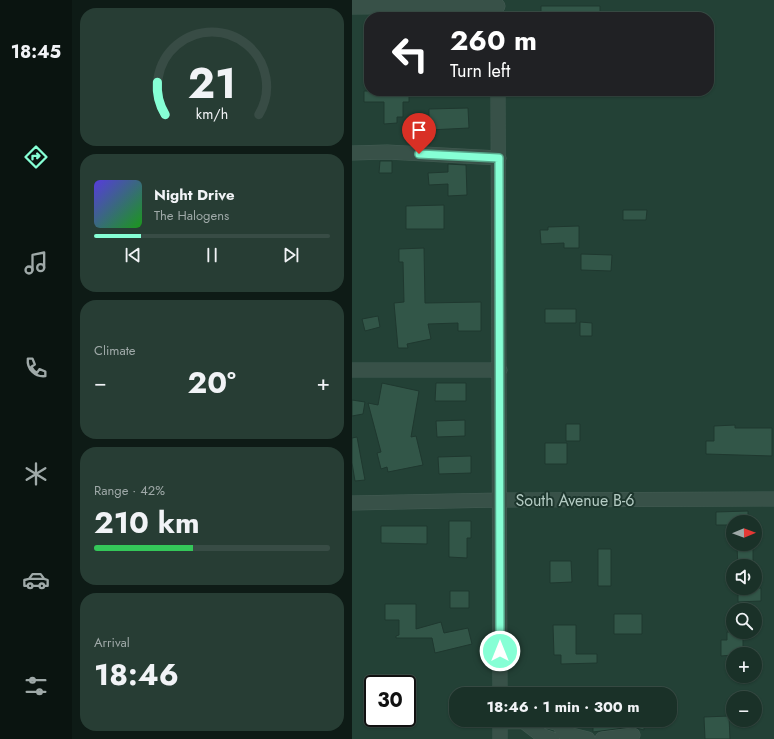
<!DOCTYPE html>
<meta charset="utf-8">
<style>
body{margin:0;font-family:Jost,sans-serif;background:#273d34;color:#f1f3f6;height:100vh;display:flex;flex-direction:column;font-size:15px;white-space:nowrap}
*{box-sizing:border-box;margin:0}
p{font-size:13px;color:#9fa9a8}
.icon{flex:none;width:22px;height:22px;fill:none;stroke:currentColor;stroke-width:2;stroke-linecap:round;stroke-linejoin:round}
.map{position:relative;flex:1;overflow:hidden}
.side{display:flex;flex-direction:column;gap:8px;padding:8px;background:#0e1b16;width:280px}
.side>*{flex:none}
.guide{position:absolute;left:12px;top:12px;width:350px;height:84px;border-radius:16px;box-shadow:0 1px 3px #0004,0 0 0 1px #384c45;background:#202124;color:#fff;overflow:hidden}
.needle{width:26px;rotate:89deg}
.tools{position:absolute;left:374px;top:515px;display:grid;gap:8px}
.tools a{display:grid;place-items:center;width:36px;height:36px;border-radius:50%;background:#1a3128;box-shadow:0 1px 3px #0004,0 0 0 1px #384c45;font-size:20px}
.speed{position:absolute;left:12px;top:675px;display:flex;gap:8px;font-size:20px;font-weight:700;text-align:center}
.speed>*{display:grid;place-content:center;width:52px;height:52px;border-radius:50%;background:#1a3128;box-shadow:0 1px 3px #0004,0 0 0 1px #384c45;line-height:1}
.speed .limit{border:2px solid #111;border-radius:6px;background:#fff;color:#111}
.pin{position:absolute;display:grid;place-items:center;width:34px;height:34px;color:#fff;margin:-41px -17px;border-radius:50% 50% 50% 0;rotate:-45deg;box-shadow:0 0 4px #0007}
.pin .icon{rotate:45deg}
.me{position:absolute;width:44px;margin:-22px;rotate:0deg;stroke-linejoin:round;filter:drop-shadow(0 0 3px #0008)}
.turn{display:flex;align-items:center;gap:14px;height:84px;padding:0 20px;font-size:18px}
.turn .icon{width:52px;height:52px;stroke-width:2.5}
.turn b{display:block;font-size:28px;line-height:34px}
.big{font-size:30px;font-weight:700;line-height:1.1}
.side .tile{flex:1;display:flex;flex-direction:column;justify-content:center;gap:6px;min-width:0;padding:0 14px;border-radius:16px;background:#273d34}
.side .dial{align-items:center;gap:0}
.dial svg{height:104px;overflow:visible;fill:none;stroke:#384c45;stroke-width:7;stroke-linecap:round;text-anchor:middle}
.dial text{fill:#f1f3f6;stroke:none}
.song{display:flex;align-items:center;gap:12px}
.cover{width:48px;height:48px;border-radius:6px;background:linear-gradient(135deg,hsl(250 70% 55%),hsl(120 70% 35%))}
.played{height:4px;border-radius:2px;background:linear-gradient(90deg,#86ffd5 20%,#384c45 20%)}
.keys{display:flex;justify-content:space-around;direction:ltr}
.heat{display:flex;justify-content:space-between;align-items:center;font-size:22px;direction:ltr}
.charge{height:6px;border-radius:3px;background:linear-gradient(90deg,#34c759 42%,#384c45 0)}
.trip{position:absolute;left:97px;top:687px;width:228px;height:40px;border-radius:16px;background:#1a3128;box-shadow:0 1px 3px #0004,0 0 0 1px #384c45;font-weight:700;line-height:40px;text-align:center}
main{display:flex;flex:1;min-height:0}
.tab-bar{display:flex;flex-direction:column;width:72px;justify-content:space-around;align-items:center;background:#0a1410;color:#9fa9a8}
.tab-bar .icon{width:28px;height:28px}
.tab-bar .active{color:#86ffd5}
.tab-bar b{font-size:18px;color:#f1f3f6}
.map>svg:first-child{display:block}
.building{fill:#325648;stroke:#1f382f}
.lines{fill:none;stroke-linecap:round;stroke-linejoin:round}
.minor-casing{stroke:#445d54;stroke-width:15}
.minor{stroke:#385148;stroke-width:14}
.route-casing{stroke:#57a68a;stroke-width:10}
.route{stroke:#86ffd5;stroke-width:7}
.labels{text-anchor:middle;stroke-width:4;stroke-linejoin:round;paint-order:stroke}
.street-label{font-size:16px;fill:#b4cbc3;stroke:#1d362d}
</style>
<main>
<nav class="tab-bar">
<b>18:45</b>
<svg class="icon active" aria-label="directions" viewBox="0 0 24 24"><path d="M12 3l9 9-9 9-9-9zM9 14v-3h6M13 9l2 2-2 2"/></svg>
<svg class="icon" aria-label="music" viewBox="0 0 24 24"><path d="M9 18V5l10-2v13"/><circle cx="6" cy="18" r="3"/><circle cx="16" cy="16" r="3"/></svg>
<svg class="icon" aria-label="phone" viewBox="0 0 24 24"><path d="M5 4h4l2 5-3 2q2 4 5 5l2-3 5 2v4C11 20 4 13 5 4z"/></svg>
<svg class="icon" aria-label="climate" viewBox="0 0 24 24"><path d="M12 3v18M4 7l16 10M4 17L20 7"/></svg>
<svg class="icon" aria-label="car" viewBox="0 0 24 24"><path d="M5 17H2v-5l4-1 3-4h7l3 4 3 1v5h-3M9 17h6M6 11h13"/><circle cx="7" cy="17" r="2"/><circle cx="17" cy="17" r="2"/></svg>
<svg class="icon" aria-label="filters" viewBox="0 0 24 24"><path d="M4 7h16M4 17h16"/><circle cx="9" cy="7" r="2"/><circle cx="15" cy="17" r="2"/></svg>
</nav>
<section class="side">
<div class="tile dial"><svg viewBox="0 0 100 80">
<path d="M14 69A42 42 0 1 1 86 69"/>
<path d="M14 69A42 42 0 0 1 8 44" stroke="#86ffd5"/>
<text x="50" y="56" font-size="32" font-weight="700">21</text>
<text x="50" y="72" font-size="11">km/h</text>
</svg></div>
<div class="tile">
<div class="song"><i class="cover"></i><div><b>Night Drive</b><p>The Halogens</p></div></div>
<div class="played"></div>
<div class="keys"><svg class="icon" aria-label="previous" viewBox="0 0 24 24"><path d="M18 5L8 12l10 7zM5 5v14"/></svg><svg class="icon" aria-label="pause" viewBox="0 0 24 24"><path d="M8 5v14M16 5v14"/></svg><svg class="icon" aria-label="next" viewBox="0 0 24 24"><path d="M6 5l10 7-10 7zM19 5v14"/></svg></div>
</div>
<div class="tile"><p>Climate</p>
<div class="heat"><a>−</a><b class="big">20°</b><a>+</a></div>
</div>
<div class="tile"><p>Range · 42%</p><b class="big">210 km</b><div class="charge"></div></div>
<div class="tile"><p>Arrival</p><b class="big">18:46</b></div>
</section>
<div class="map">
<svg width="422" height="739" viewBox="0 0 422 739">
<rect width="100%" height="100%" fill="#234136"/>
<path class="building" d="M189 6H248V17H189Z
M12 91H57V102H51V117H45V123L32 124V102H12Z
M116 108 117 128 77 130V109Z
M67 130H77L78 144H67Z
M28 161H40V173H27Z
M96 164 114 165 115 195 96 196V184L77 185 76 173 96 172Z
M92 205V229H54V206Z
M271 210H295L294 220H271Z
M227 226V248H212V243L189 244 188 230H196V227Z
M72 248 73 303 129 302V331H106V323L76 324 79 339 55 344 56 348H46L42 303 52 302 51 262H47V249Z
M229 254 260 255 259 271 229 270Z
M193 309H224V323H193Z
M26 316 28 327 13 331 10 319Z
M228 322 240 323V336H228Z
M30 383 67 391 59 437 64 436 71 465 36 472 35 467 29 469 25 453 29 452 16 403 26 405Z
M84 383H114V401H83Z
M0 400 13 402 11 414 0 416Z
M113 420V436L85 437 84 421Z
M214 424H228V441H214Z
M383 425V428H420V456L354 454V441H362V426Z
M5 437 13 480 3 481 0 463V438Z
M193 443H215V464H193Z
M119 456V473L87 474 86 457Z
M396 511V522H381V525H364V512Z
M97 521H119V538H115V558L97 557Z
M29 526H75V544L29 543Z
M385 547H401V566H386Z
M246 549H259V586H246Z
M198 561H219L220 582 198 583Z
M386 588H409V601L386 602Z
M98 591H117V608H98Z
M33 604H64V629L89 622 92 633 116 628 120 644 83 653 80 638H44V636L47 635V620H33Z
M262 614H290V634H262Z
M201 625H224V654H245V663L209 664V655H202Z
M375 632H391V654L369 656V640H375Z
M377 716 378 739H353L352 717Z
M241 720H292V730L280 727 241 732Z"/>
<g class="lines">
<g class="minor-casing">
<path id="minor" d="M0 7 146 6
M146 91 148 694
M0 153 35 152 147 158
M0 370H148
M0 503 148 500 422 499
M148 720V739
M148 722 196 721 207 724 212 733 236 739
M172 722 189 735 200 739
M250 739 281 735"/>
</g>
<use href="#minor" class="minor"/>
</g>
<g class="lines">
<g class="route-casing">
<path id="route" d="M67 154 147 158 148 651"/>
</g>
<use href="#route" class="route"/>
</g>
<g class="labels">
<g class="street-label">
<text x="223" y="506">South Avenue B-6</text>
</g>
</g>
</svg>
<div class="tools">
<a><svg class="needle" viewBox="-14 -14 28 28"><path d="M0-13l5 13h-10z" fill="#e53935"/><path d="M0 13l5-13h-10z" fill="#9fa9a8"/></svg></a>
<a><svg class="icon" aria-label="sound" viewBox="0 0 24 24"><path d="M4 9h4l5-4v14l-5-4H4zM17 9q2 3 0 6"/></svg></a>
<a><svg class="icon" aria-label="search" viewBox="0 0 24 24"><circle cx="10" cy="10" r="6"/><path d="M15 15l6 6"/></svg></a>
<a>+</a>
<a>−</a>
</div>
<div class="speed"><div class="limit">30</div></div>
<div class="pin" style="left:67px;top:154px;background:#d93025"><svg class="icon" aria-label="arrive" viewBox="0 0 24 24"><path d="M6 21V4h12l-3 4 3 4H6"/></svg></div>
<svg class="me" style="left:148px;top:651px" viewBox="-20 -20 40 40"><circle r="17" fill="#86ffd5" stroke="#fff" stroke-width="3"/><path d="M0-11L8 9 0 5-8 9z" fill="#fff"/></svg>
<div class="trip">18:46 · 1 min · 300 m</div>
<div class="guide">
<div class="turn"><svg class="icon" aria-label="left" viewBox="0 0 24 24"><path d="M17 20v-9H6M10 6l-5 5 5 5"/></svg><div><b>260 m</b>Turn left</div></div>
</div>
</div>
</main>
